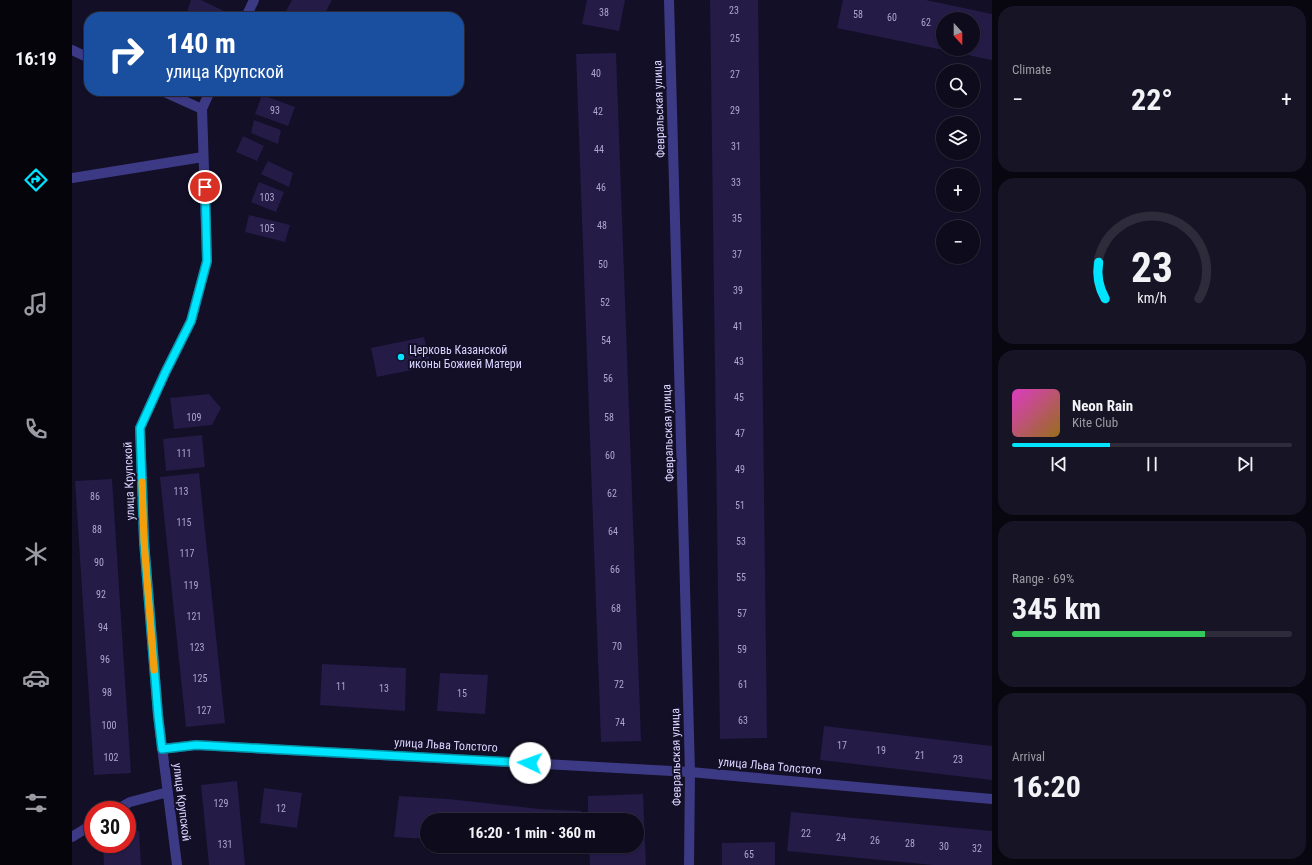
<!DOCTYPE html>
<meta charset="utf-8">
<style>
body{margin:0;font-family:"Roboto Condensed",sans-serif;background:#171425;color:#f1f3f6;height:100vh;display:flex;flex-direction:column;font-size:15px;white-space:nowrap}
*{box-sizing:border-box;margin:0}
p{font-size:13px;color:#9b9ba3}
.icon{flex:none;width:22px;height:22px;fill:none;stroke:currentColor;stroke-width:2;stroke-linecap:round;stroke-linejoin:round}
.map{position:relative;flex:1;overflow:hidden}
.sheet{display:flex;flex-direction:column;gap:6px;padding:6px;background:#08060f;width:320px}
.sheet>*{flex:none}
.banner{position:absolute;left:12px;top:12px;width:380px;height:84px;border-radius:16px;box-shadow:0 1px 3px #0004,0 0 0 1px #2e2b3b;background:#1a4fa0;color:#fff;overflow:hidden}
.needle{width:26px;rotate:159deg}
.fabs{position:absolute;left:864px;top:12px;display:grid;gap:8px}
.fabs a{display:grid;place-items:center;width:44px;height:44px;border-radius:50%;background:#0e0b1c;box-shadow:0 1px 3px #0004,0 0 0 1px #2e2b3b;font-size:20px}
.speed{position:absolute;left:12px;top:801px;display:flex;gap:8px;font-size:20px;font-weight:700;text-align:center}
.speed>*{display:grid;place-content:center;width:52px;height:52px;border-radius:50%;background:#0e0b1c;box-shadow:0 1px 3px #0004,0 0 0 1px #2e2b3b;line-height:1}
.speed .limit{border:6px solid #d22;background:#fff;color:#111}
.pin{position:absolute;display:grid;place-items:center;width:34px;height:34px;color:#fff;margin:-17px;border:2px solid #fff;border-radius:50%;box-shadow:0 1px 4px #0007}
.me{position:absolute;width:44px;margin:-22px;rotate:273deg;stroke-linejoin:round;filter:drop-shadow(0 0 3px #0008)}
.turn{display:flex;align-items:center;gap:14px;height:84px;padding:0 16px;font-size:18px}
.turn .icon{width:52px;height:52px;stroke-width:2.5}
.turn b{display:block;font-size:28px;line-height:34px}
.big{font-size:30px;font-weight:700;line-height:1.1}
.sheet .card{flex:1;display:flex;flex-direction:column;justify-content:center;gap:6px;min-width:0;padding:0 14px;border-radius:16px;background:#171425}
.sheet .dial{align-items:center;gap:0}
.dial svg{height:104px;overflow:visible;fill:none;stroke:#2e2b3b;stroke-width:7;stroke-linecap:round;text-anchor:middle}
.dial text{fill:#f1f3f6;stroke:none}
.song{display:flex;align-items:center;gap:12px}
.cover{width:48px;height:48px;border-radius:6px;background:linear-gradient(135deg,hsl(310 70% 55%),hsl(40 70% 35%))}
.played{height:4px;border-radius:2px;background:linear-gradient(90deg,#00e5ff 35%,#2e2b3b 35%)}
.keys{display:flex;justify-content:space-around;direction:ltr}
.heat{display:flex;justify-content:space-between;align-items:center;font-size:22px;direction:ltr}
.charge{height:6px;border-radius:3px;background:linear-gradient(90deg,#34c759 69%,#2e2b3b 0)}
.trip{position:absolute;left:348px;top:813px;width:224px;height:40px;border-radius:20px;background:#0e0b1c;box-shadow:0 1px 3px #0004,0 0 0 1px #2e2b3b;font-weight:700;line-height:40px;text-align:center}
main{display:flex;flex:1;min-height:0}
.dock{display:flex;flex-direction:column;width:72px;justify-content:space-around;align-items:center;background:#06040b;color:#9b9ba3}
.dock .icon{width:28px;height:28px}
.dock .active{color:#00e5ff}
.dock b{font-size:18px;color:#f1f3f6}
.map>svg:first-child{display:block}
.building{fill:#241b47}
.lines{fill:none;stroke-linecap:round;stroke-linejoin:round}
.street{stroke:#3d3a85;stroke-width:10}
.route-casing{stroke:#0095a6;stroke-width:10}
.route{stroke:#00e5ff;stroke-width:7}
.slow{stroke:#f59e0b;stroke-width:7}
.poi-dot{fill:#00e5ff;stroke:#130f26;stroke-width:1.5}
.labels{text-anchor:middle;stroke-width:4;stroke-linejoin:round;paint-order:stroke}
.number-label{font-size:10px;fill:#aca6d1}
.street-label{font-size:12px;fill:#d9d4ff;stroke:#130f26}
.poi-label{font-size:12px;fill:#d9d4ff;stroke:#130f26;text-anchor:start}
</style>
<main>
<nav class="dock">
<b>16:19</b>
<svg class="icon active" aria-label="directions" viewBox="0 0 24 24"><path d="M12 3l9 9-9 9-9-9zM9 14v-3h6M13 9l2 2-2 2"/></svg>
<svg class="icon" aria-label="music" viewBox="0 0 24 24"><path d="M9 18V5l10-2v13"/><circle cx="6" cy="18" r="3"/><circle cx="16" cy="16" r="3"/></svg>
<svg class="icon" aria-label="phone" viewBox="0 0 24 24"><path d="M5 4h4l2 5-3 2q2 4 5 5l2-3 5 2v4C11 20 4 13 5 4z"/></svg>
<svg class="icon" aria-label="climate" viewBox="0 0 24 24"><path d="M12 3v18M4 7l16 10M4 17L20 7"/></svg>
<svg class="icon" aria-label="car" viewBox="0 0 24 24"><path d="M5 17H2v-5l4-1 3-4h7l3 4 3 1v5h-3M9 17h6M6 11h13"/><circle cx="7" cy="17" r="2"/><circle cx="17" cy="17" r="2"/></svg>
<svg class="icon" aria-label="filters" viewBox="0 0 24 24"><path d="M4 7h16M4 17h16"/><circle cx="9" cy="7" r="2"/><circle cx="15" cy="17" r="2"/></svg>
</nav>
<div class="map">
<svg width="920" height="865" viewBox="0 0 920 865">
<rect width="100%" height="100%" fill="#130f26"/>
<path class="building" d="M119 0H129L154 12 152 17H113Z
M220 0H260L251 17H221L213 13Z
M515 0H553L547 31 510 24Z
M638 0H686L695 738 648 739Z
M771 0H854L920 14V60L871 50 901 49V19H871V50L765 28Z
M544 53 569 741 529 742 504 54Z
M190 95 223 107 216 126 183 114Z
M182 120 209 130 206 144 179 133Z
M171 136 192 146 185 161 164 152Z
M196 161 221 173 217 187 189 174Z
M187 182 212 192 204 212 179 202Z
M177 215 218 225 213 242 173 232Z
M352 337 359 366 305 377 299 348Z
M137 394 149 408 140 425 102 429 98 398Z
M130 435 133 467 94 471 91 439Z
M127 473 153 723 114 727 88 477Z
M40 479 59 773 22 775 3 481Z
M250 664 334 668 333 711 248 705Z
M368 673 416 675 413 714 365 711Z
M752 726 920 746V780L748 760Z
M165 781 173 865H137L129 785Z
M192 788 230 793 225 828 188 823Z
M571 794 574 865H518L517 846H565V820H516V796Z
M327 796 376 799 467 809 509 811V820H355V839L322 837Z
M719 812 920 831V865H861L715 851Z
M67 831 69 865H32L31 844H55V832Z
M703 842V865H650V843Z
M434 846H509L508 852 465 850 434 847Z"/>
<g class="lines">
<path class="street" d="M597 0 618 772 617 865
M174 17 182 0
M0 50 17 58
M90 91 130 109
M0 178 131 157
M90 749 124 745 618 772 920 799
M44 810 58 802 96 792
M0 837 21 824
M105 865 86 715 72 541 68 428 93 373 119 321 135 261 130 109 138 91"/>
</g>
<g class="lines">
<g class="route-casing">
<path id="route" d="M133 187 135 261 119 321 93 373 68 428 72 541 86 715 90 749 124 745 458 763"/>
</g>
<use href="#route" class="route"/>
<path class="slow" d="M70 482 72 541 82 670"/>
</g>
<circle class="poi-dot" cx="329" cy="357" r="4"/>
<g class="labels">
<g class="number-label">
<text x="662" y="14">23</text>
<text x="532" y="16">38</text>
<text x="786" y="18">58</text>
<text x="820" y="21">60</text>
<text x="854" y="26">62</text>
<text x="663" y="42">25</text>
<text x="524" y="77">40</text>
<text x="663" y="78">27</text>
<text x="203" y="114">93</text>
<text x="663" y="114">29</text>
<text x="526" y="115">42</text>
<text x="664" y="150">31</text>
<text x="527" y="153">44</text>
<text x="664" y="186">33</text>
<text x="529" y="191">46</text>
<text x="195" y="201">103</text>
<text x="665" y="222">35</text>
<text x="530" y="229">48</text>
<text x="195" y="232">105</text>
<text x="665" y="258">37</text>
<text x="531" y="268">50</text>
<text x="666" y="294">39</text>
<text x="533" y="306">52</text>
<text x="666" y="330">41</text>
<text x="534" y="344">54</text>
<text x="667" y="365">43</text>
<text x="536" y="382">56</text>
<text x="667" y="401">45</text>
<text x="122" y="421">109</text>
<text x="537" y="421">58</text>
<text x="668" y="437">47</text>
<text x="112" y="457">111</text>
<text x="538" y="459">60</text>
<text x="668" y="473">49</text>
<text x="109" y="495">113</text>
<text x="540" y="497">62</text>
<text x="23" y="500">86</text>
<text x="668" y="509">51</text>
<text x="112" y="526">115</text>
<text x="25" y="533">88</text>
<text x="541" y="535">64</text>
<text x="669" y="545">53</text>
<text x="115" y="557">117</text>
<text x="27" y="566">90</text>
<text x="543" y="573">66</text>
<text x="669" y="581">55</text>
<text x="119" y="589">119</text>
<text x="29" y="598">92</text>
<text x="544" y="612">68</text>
<text x="670" y="617">57</text>
<text x="122" y="620">121</text>
<text x="31" y="631">94</text>
<text x="545" y="650">70</text>
<text x="125" y="651">123</text>
<text x="670" y="653">59</text>
<text x="33" y="663">96</text>
<text x="128" y="682">125</text>
<text x="547" y="688">72</text>
<text x="671" y="688">61</text>
<text x="269" y="690">11</text>
<text x="312" y="692">13</text>
<text x="35" y="696">98</text>
<text x="390" y="697">15</text>
<text x="132" y="714">127</text>
<text x="671" y="724">63</text>
<text x="548" y="726">74</text>
<text x="37" y="729">100</text>
<text x="770" y="749">17</text>
<text x="809" y="754">19</text>
<text x="848" y="759">21</text>
<text x="39" y="761">102</text>
<text x="886" y="763">23</text>
<text x="149" y="807">129</text>
<text x="209" y="812">12</text>
<text x="734" y="837">22</text>
<text x="769" y="841">24</text>
<text x="803" y="844">26</text>
<text x="838" y="847">28</text>
<text x="153" y="848">131</text>
<text x="872" y="850">30</text>
<text x="905" y="852">32</text>
<text x="677" y="858">65</text>
</g>
<g class="street-label">
<text transform="translate(587 109) rotate(-92)" y="4">Февральская улица</text>
<text transform="translate(596 433) rotate(-92)" y="4">Февральская улица</text>
<text transform="translate(57 481) rotate(-92)" y="4">улица Крупской</text>
<text transform="translate(374 745) rotate(3)" y="4">улица Льва Толстого</text>
<text transform="translate(604 757) rotate(-91)" y="4">Февральская улица</text>
<text transform="translate(698 766) rotate(5)" y="4">улица Льва Толстого</text>
<text transform="translate(110 802) rotate(83)" y="4">улица Крупской</text>
</g>
<g class="poi-label">
<text x="337" y="354">Церковь Казанской<tspan x="337" dy="14">иконы Божией Матери</tspan></text>
</g>
</g>
</svg>
<div class="fabs">
<a><svg class="needle" viewBox="-14 -14 28 28"><path d="M0-13l5 13h-10z" fill="#e53935"/><path d="M0 13l5-13h-10z" fill="#9b9ba3"/></svg></a>
<a><svg class="icon" aria-label="search" viewBox="0 0 24 24"><circle cx="10" cy="10" r="6"/><path d="M15 15l6 6"/></svg></a>
<a><svg class="icon" aria-label="layers" viewBox="0 0 24 24"><path d="M12 4l9 5-9 5-9-5zM3 14l9 5 9-5"/></svg></a>
<a>+</a>
<a>−</a>
</div>
<div class="speed"><div class="limit">30</div></div>
<div class="pin" style="left:133px;top:187px;background:#d93025"><svg class="icon" aria-label="arrive" viewBox="0 0 24 24"><path d="M6 21V4h12l-3 4 3 4H6"/></svg></div>
<svg class="me" style="left:458px;top:763px" viewBox="-20 -20 40 40"><circle r="19" fill="#fff"/><path d="M0-13L10 11 0 6-10 11z" fill="#00e5ff"/></svg>
<div class="trip">16:20 · 1 min · 360 m</div>
<div class="banner">
<div class="turn"><svg class="icon" aria-label="right" viewBox="0 0 24 24"><path d="M7 20v-9h11M14 6l5 5-5 5"/></svg><div><b>140 m</b>улица Крупской</div></div>
</div>
</div>
<section class="sheet">
<div class="card"><p>Climate</p>
<div class="heat"><a>−</a><b class="big">22°</b><a>+</a></div>
</div>
<div class="card dial"><svg viewBox="0 0 100 80">
<path d="M14 69A42 42 0 1 1 86 69"/>
<path d="M14 69A42 42 0 0 1 9 41" stroke="#00e5ff"/>
<text x="50" y="56" font-size="32" font-weight="700">23</text>
<text x="50" y="72" font-size="11">km/h</text>
</svg></div>
<div class="card">
<div class="song"><i class="cover"></i><div><b>Neon Rain</b><p>Kite Club</p></div></div>
<div class="played"></div>
<div class="keys"><svg class="icon" aria-label="previous" viewBox="0 0 24 24"><path d="M18 5L8 12l10 7zM5 5v14"/></svg><svg class="icon" aria-label="pause" viewBox="0 0 24 24"><path d="M8 5v14M16 5v14"/></svg><svg class="icon" aria-label="next" viewBox="0 0 24 24"><path d="M6 5l10 7-10 7zM19 5v14"/></svg></div>
</div>
<div class="card"><p>Range · 69%</p><b class="big">345 km</b><div class="charge"></div></div>
<div class="card"><p>Arrival</p><b class="big">16:20</b></div>
</section>
</main>
